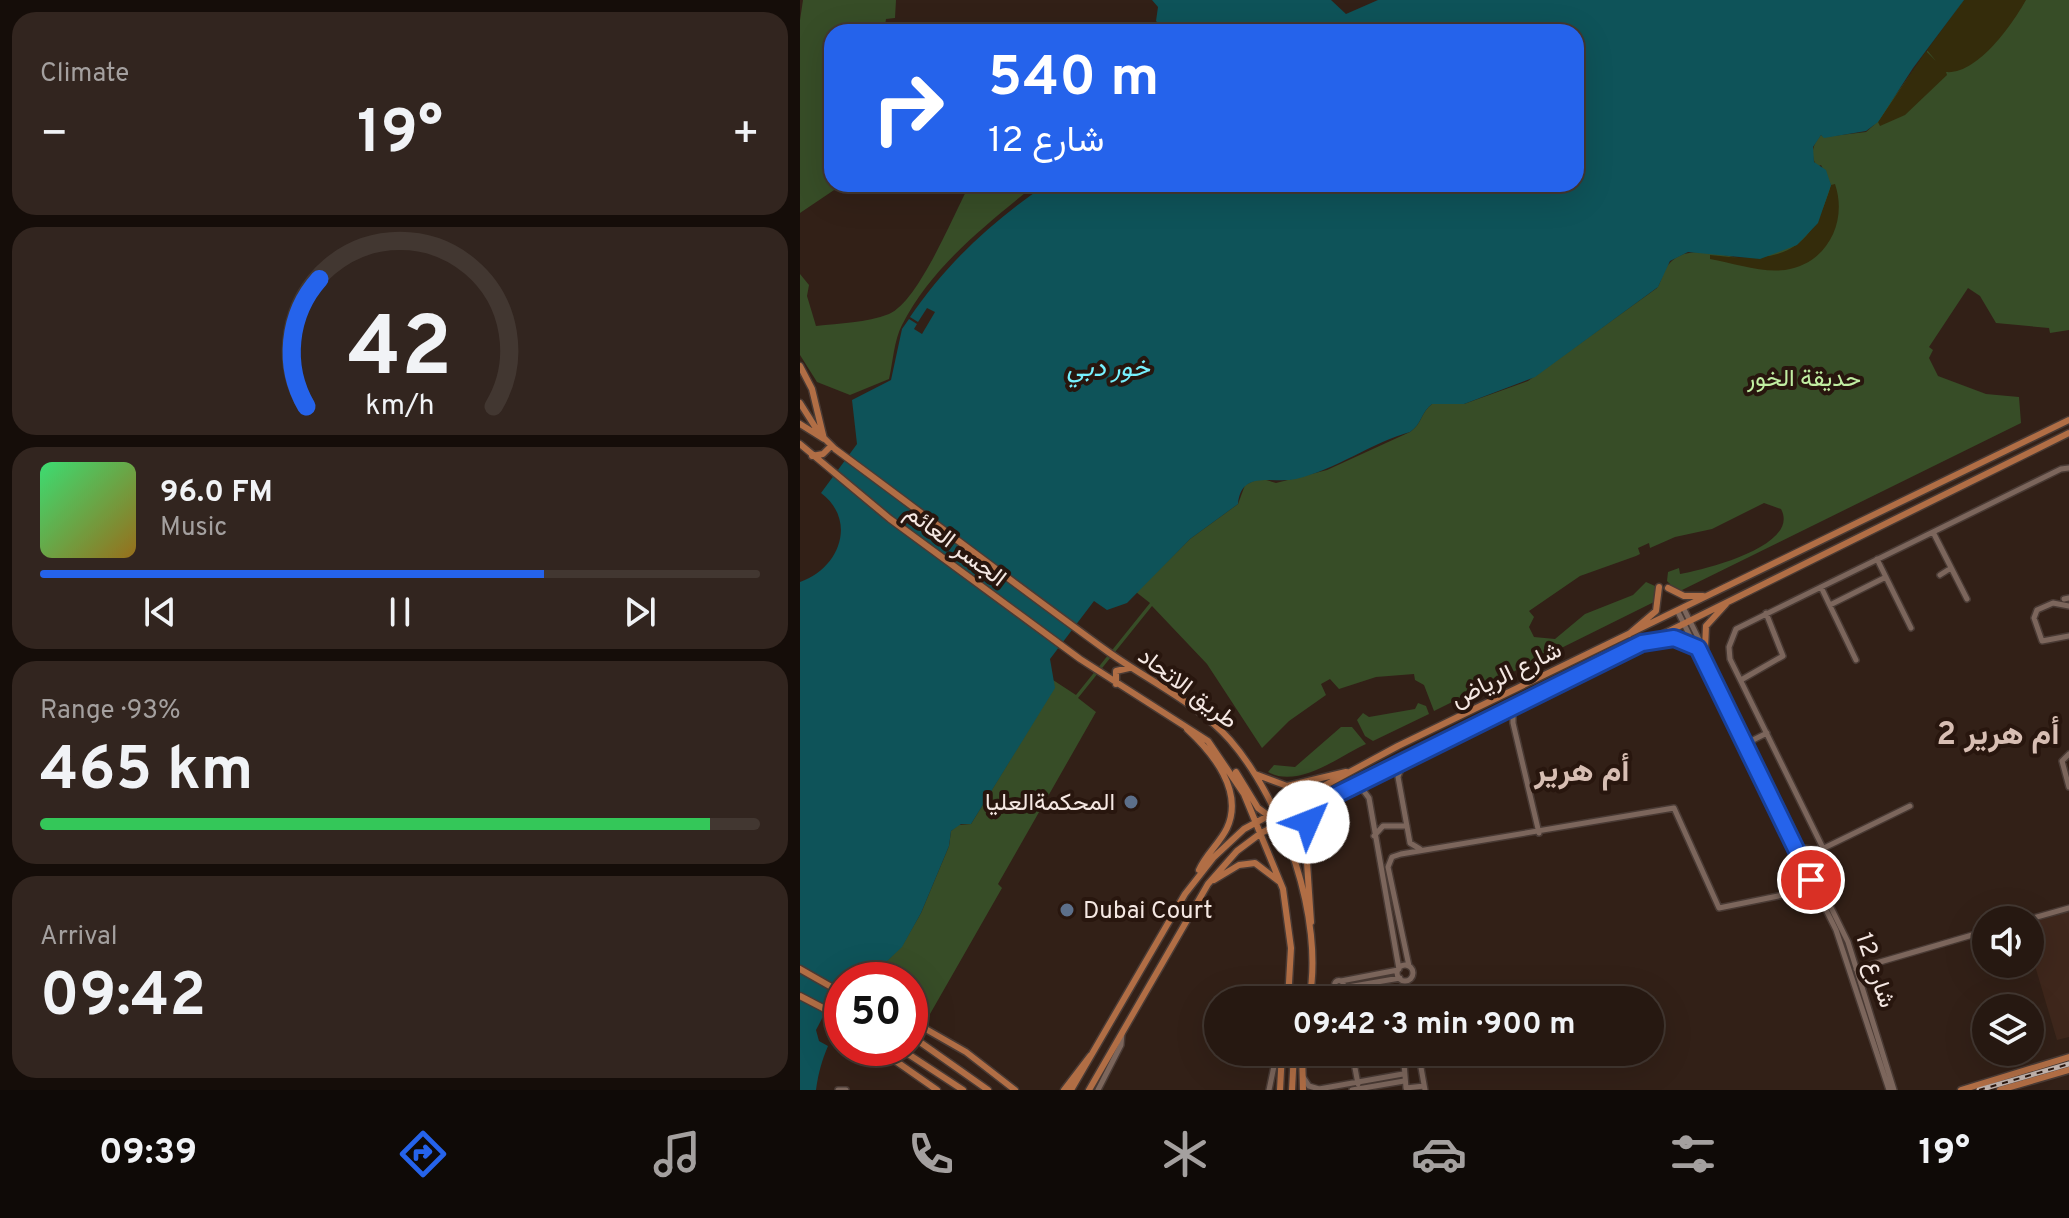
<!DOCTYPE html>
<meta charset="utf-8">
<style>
body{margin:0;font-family:Overpass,Vazirmatn,sans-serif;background:#32251f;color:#f1f3f6;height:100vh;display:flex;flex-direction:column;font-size:30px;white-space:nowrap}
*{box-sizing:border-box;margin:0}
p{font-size:26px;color:#a4a09f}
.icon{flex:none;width:44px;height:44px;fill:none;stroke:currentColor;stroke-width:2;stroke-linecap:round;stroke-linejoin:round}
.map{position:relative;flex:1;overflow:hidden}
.sheet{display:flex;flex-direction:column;gap:12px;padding:12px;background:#150d09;width:800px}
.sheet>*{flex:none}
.top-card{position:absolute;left:24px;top:24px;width:760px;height:168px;border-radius:24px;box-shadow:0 8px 32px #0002,0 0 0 2px #423731;background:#2563eb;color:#fff;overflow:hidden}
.buttons{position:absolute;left:1172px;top:906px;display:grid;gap:16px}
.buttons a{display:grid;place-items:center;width:72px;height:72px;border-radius:50%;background:#261811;box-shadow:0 8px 32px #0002,0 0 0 2px #423731;font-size:40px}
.speed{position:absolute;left:24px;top:962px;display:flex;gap:16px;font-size:40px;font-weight:700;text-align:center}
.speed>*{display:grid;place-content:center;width:104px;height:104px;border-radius:50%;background:#261811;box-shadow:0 8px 32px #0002,0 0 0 2px #423731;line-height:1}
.speed .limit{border:12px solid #d22;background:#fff;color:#111}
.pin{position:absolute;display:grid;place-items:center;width:68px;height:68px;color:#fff;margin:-34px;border:4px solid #fff;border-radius:50%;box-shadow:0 2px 8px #0007}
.me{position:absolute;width:88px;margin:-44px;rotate:46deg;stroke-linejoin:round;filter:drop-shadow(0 0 6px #0008)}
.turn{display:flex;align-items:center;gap:28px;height:168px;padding:0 32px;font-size:36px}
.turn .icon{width:104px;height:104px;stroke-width:2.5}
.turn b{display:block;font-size:56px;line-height:68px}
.big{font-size:60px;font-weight:700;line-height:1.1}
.sheet .tile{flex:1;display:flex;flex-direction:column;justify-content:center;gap:12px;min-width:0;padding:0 28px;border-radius:24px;background:#32251f}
.sheet .dial{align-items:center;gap:0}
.dial svg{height:208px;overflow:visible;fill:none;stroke:#423731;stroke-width:7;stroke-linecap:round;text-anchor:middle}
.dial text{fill:#f1f3f6;stroke:none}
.song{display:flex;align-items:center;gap:24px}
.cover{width:96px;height:96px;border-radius:12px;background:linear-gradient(135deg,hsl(140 70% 55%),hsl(40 70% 35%))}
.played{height:8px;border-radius:4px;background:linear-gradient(90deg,#2563eb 70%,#423731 70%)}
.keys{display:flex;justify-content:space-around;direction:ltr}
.heat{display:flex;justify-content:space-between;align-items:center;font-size:44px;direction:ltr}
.charge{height:12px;border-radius:6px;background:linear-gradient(90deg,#34c759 93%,#423731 0)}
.trip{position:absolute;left:404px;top:986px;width:460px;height:80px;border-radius:40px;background:#261811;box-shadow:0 8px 32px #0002,0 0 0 2px #423731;font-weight:700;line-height:80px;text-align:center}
.tabs{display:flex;height:128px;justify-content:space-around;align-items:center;background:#0f0a07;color:#a4a09f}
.tabs .icon{width:56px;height:56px}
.tabs .active{color:#2563eb}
.tabs b{font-size:36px;color:#f1f3f6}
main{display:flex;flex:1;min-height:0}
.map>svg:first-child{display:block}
.built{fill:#3f271c}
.green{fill:#374d27}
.sand{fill:#342c0b}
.water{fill:#0e5359}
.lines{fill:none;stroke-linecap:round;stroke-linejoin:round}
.minor-casing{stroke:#493a34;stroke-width:8}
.major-casing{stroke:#493a34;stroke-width:9}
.minor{stroke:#7c665c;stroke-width:5}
.major{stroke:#b16e45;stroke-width:6}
.rail-casing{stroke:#c1b3ad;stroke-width:5}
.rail{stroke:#28160e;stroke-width:2;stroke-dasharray:6;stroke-linecap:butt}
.route-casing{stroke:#184099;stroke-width:20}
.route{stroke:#2563eb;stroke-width:14}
.service-dot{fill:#5c6f8a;stroke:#28160e;stroke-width:3}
.labels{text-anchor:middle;stroke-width:8;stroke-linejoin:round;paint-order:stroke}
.park-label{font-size:24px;fill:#c1eea2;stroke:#28160e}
.street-label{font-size:24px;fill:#f5e8e3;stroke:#28160e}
.poi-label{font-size:24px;fill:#f5e8e3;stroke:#28160e;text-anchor:end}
.water-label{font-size:26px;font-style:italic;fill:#77f1fe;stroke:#28160e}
.district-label{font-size:32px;font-weight:bold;fill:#d7beb3;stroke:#28160e}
</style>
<main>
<section class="sheet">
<div class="tile"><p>Climate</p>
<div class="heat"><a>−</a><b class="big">19°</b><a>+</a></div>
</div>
<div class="tile dial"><svg viewBox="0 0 100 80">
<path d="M14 69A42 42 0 1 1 86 69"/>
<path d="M14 69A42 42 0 0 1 19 20" stroke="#2563eb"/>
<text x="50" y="56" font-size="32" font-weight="700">42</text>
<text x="50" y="72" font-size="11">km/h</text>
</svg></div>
<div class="tile">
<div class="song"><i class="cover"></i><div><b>96.0 FM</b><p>Music</p></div></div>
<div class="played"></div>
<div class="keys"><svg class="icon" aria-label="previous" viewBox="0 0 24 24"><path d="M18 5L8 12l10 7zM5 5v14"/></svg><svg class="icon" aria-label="pause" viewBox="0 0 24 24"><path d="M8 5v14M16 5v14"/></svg><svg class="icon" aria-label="next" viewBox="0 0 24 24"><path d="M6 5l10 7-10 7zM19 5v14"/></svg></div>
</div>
<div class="tile"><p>Range · 93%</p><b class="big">465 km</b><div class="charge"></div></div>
<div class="tile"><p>Arrival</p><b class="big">09:42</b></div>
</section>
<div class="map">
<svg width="1269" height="1090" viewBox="0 0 1269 1090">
<rect width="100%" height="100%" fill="#322017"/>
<path class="built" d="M1269 912V1037L1257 1040 1230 949V923Z"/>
<path class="green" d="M3 0H96L95 18 86 19 84 32H32V184H43L0 213V20Z
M1164 0H1269V330L1250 333 1249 328 1196 323 1180 296 1168 288 1129 347 1133 350 1129 358 1138 376 1186 394 1219 397 1221 423 878 592 867 581 868 572 879 568 880 574C904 570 1001 546 981 509L964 503 912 529 875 537 850 548 849 543 838 548 840 554 836 556 780 576 729 611 734 617 729 627 734 637 755 639 785 614 833 595 846 582 855 586 856 601 634 711 624 685 615 680 614 674 576 677 539 689 530 679 521 684 526 695 489 721 462 748 407 664 352 606 278 698 296 712 198 884 202 888 130 1014 110 1001V980H67L102 946 121 913 149 846 151 831 158 825 171 824 254 688 253 680 276 695 350 603 336 592 390 539 438 504 445 485 460 478 476 483 527 470 610 432C622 424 621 412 632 404H664L728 381 857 288C862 281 862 272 868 265 886 242 924 256 949 260L1031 185 1021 165 1017 167C1010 155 1012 145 1021 135L1024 137 1066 132 1074 125Z
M170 184H236C185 226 133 265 102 325 94 340 93 362 89 379L50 395 17 382 0 355V274L9 285 7 296 16 326C40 323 66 323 89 314 119 301 153 215 170 184Z
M618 703 626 706 629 714 573 741 565 736 557 720 563 713 569 717 615 709Z
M541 727H552L566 744C538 757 498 789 468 772L474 765 495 767Z"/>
<path class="sand" d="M1164 0H1226C1212 25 1177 75 1146 72L1147 75 1105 115 1080 126 1078 122 1126 51 1136 61 1127 50Z
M1035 184C1048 222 1027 264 985 270 961 273 933 263 910 259V255C979 263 1010 256 1031 185Z"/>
<path class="water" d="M344 0H531L546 14 578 0H1164L1113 68 1078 122 1066 131 1024 138 1021 135 1013 147 1014 162 1026 170 1031 185 1018 223 997 245 960 259 888 252 870 261 858 287 735 377 664 404H632C621 412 622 424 610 432 571 443 537 469 496 479 473 484 441 469 438 504L390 539 327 603 307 610 294 601 250 659 255 688 171 824H161L151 831 149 846 121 913 102 947 67 980 55 976 42 980 16 1030 19 1041 28 1046C22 1060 18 1074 16 1090H0V582C39 569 58 521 21 493L57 444 52 400 91 380 102 329 109 319 117 324 114 329 122 334 135 312 127 308 118 322 110 317C147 263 192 221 247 184H776V32H362L365 30 356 21 358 7 352 0Z"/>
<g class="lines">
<g class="minor-casing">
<path id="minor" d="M1133 532 1167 599
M1077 559 1111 628
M1140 575 1151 568
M1021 587 1056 660
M1264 599 1269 598
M1030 605 1086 577
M1269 606 1253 603 1237 610 1234 618 1242 641 1269 636
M884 609 1048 942 1094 1090
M878 612 1036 930 1089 1090
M941 680 983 656 966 613
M713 709V723L739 833
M951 741 967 733
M1269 754 1262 761 1269 787
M603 763 598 777 610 843 620 849
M555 787 563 790 569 798 599 969
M574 836 583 826H607
M1003 848 1020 850 1110 806
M1023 848 930 659 929 647 936 629 1261 469 1269 468
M1226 920 1269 908
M597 973a8 8 0 1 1 16 0a8 8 0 1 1-16 0Z
M609 966 588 867 592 857 601 854 874 808 919 908 1003 891 1019 895
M1056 969 1186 931
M534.5 985a4.5 4.5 0 1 1 9 0a4.5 4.5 0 1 1-9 0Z
M541 981 598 970
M542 988 600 978
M552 1052 558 1084
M503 1077 509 1086 519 1089 603 1074
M624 1086 606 1088 604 1063 620 1062 625 1090
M38 1090H46
M298 1090 321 1045 322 1033
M469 1090 477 1052
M552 1090 604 1081"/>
</g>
<g class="major-casing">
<path id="major" d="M0 366 12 389 24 439 0 424
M0 403 19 433 35 449C126 516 216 585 307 651 347 680 397 703 430 740 483 801 525 920 509 1000
M0 444 90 519 280 659 408 741 444 794 483 889 491 948 488 1000
M12 456 23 454 31 446
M868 588 884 596H903
M829 634 856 611 859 587
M853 641 879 639 898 648
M905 649 906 626 926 604
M316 684V671L329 668
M387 729C413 753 444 791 427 828 420 843 406 854 399 870
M436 772 458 808 479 823
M455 774 487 786 546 772
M414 880 439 865 455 863 480 882
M511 922 505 833 518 804
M0 969 42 993
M0 996 42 1018
M110 1020 166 1052 215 1090
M110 1035 188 1090
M77 1048 137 1090
M99 1048 163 1090
M502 1052 503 1090
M264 1090 290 1056
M271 1090 385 894 414 857 444 829 598 746 1269 420
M289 1090 408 884 437 851 461 833 1269 433
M480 1090 482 1052
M492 1090 494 1052
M1161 1090 1269 1057
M1200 1090 1269 1070"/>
</g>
<use href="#minor" class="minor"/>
<use href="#major" class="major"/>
<g class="rail-casing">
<path id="rail" d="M1179 1090 1269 1064"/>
</g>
<use href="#rail" class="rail"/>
</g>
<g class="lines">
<g class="route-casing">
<path id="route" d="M508 822 518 804 842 643 874 638 898 648 1011 880"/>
</g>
<use href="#route" class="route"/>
</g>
<g class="service-dot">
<circle cx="331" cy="802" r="8"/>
<circle cx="267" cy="910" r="8"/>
</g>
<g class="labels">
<g class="park-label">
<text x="1004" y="386">حديقة الخور</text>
</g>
<g class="street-label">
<text transform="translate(156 545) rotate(37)" y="8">الجسر العائم</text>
<text transform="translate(706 674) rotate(-26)" y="8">شارع الرياض</text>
<text transform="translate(388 688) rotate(37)" y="8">طريق الاتحاد</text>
<text transform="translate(1076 970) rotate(71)" y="8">شارع 12</text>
</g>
<g class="poi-label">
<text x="315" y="810">المحكمةالعليا</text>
<text x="283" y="918" text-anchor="start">Dubai Court</text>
</g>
<g class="water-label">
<text x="308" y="376">خور دبي</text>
</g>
<g class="district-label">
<text x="1198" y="744">أم هرير 2</text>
<text x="782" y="781">أم هرير</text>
</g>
</g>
</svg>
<div class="buttons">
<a><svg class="icon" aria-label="sound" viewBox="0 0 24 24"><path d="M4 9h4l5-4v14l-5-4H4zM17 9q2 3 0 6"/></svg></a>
<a><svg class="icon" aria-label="layers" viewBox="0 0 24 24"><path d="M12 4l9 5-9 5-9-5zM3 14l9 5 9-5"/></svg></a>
</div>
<div class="speed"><div class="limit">50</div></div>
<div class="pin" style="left:1011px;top:880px;background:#d93025"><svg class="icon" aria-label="arrive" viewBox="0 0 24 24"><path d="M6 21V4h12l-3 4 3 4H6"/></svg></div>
<svg class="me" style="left:508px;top:822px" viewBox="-20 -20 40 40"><circle r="19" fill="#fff"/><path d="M0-13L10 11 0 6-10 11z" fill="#2563eb"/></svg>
<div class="trip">09:42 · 3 min · 900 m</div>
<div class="top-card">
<div class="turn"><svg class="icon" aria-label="right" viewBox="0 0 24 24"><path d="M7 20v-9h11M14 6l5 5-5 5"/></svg><div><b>540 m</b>شارع 12</div></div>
</div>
</div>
</main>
<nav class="tabs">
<b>09:39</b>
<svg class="icon active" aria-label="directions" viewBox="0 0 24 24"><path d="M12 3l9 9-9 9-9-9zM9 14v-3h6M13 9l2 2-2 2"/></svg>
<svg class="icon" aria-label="music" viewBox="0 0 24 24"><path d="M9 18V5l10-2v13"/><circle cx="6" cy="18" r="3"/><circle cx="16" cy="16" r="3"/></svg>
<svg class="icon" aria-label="phone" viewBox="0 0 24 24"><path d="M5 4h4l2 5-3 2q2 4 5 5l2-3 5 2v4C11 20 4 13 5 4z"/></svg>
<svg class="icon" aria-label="climate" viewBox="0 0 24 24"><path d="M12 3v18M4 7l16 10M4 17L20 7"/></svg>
<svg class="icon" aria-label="car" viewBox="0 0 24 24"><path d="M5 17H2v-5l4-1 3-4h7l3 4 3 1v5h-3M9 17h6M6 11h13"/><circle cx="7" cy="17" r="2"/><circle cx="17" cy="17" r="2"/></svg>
<svg class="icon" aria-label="filters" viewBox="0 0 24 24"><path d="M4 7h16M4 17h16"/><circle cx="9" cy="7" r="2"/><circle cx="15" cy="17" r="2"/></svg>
<b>19°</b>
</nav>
